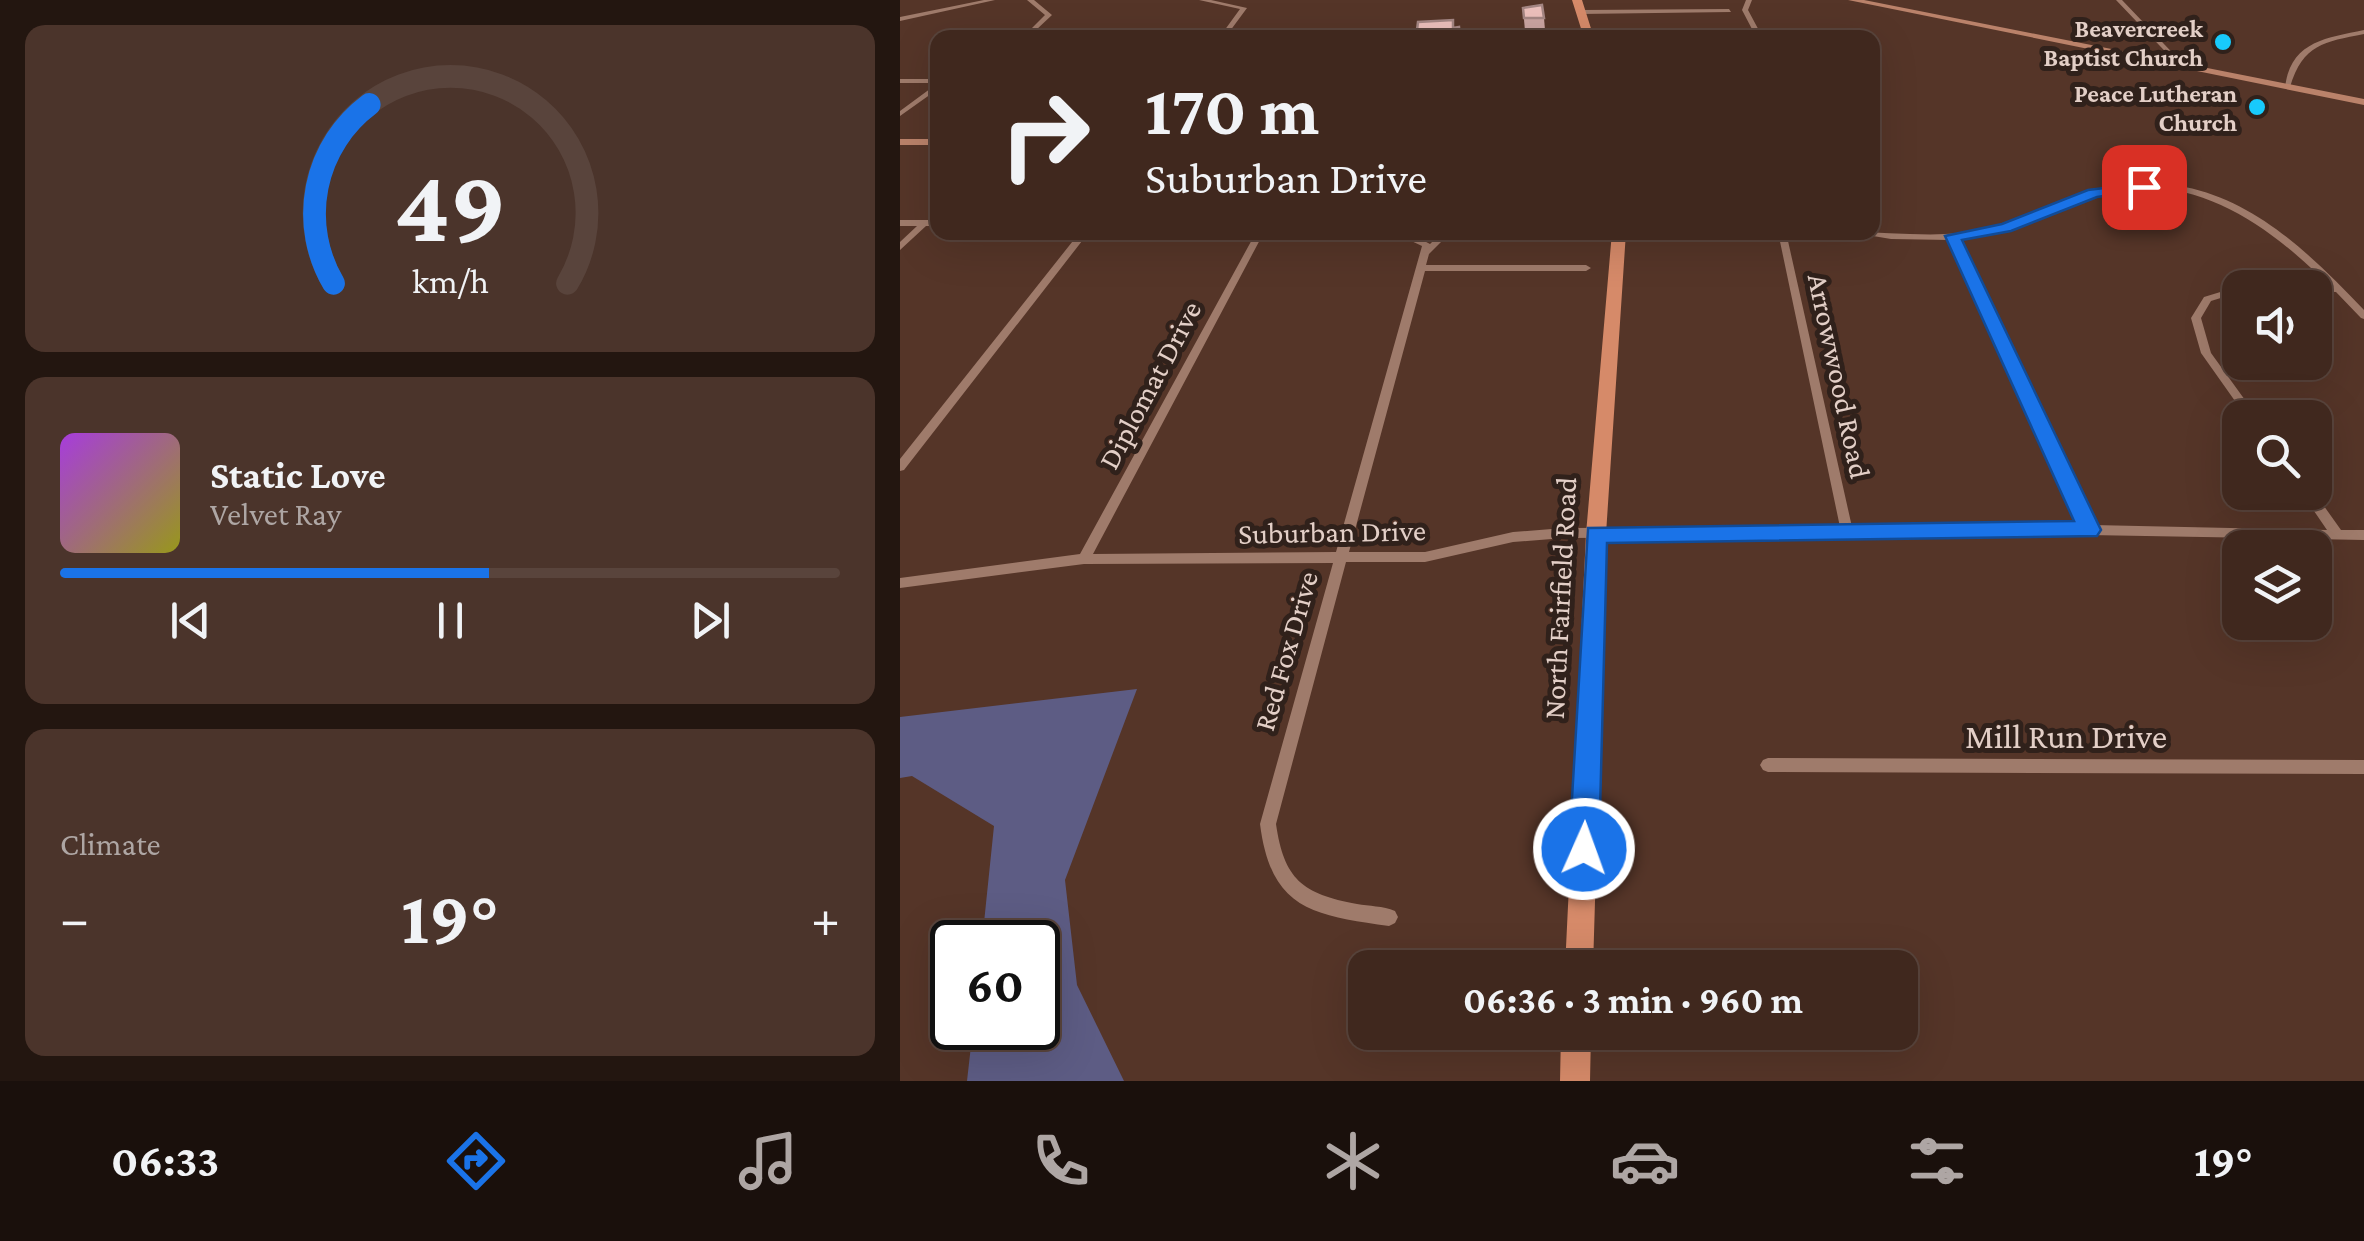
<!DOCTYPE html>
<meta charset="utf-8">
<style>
body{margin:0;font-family:"Crimson Pro",serif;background:#4b342b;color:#f1f3f6;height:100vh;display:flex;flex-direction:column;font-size:38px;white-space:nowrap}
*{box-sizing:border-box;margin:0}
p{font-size:32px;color:#aea6a4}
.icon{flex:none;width:55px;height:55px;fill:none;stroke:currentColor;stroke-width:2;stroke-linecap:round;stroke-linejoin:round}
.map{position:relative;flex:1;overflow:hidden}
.sheet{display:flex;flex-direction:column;gap:25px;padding:25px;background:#231610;width:900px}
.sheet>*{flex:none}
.top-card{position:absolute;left:30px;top:30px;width:950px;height:210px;border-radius:20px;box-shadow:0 10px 40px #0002,0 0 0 2px #59443c;background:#40281e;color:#f1f3f6;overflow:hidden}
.controls{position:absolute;left:1322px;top:270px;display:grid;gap:20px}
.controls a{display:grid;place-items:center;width:110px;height:110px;border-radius:20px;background:#40281e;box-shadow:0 10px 40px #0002,0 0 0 2px #59443c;font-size:50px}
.speed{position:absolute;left:30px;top:920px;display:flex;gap:20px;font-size:50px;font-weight:700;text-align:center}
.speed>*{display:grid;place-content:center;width:130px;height:130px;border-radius:50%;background:#40281e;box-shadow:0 10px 40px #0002,0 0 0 2px #59443c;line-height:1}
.speed .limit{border:5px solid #111;border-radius:15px;background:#fff;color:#111}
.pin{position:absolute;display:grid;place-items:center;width:85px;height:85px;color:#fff;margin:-42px;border-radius:20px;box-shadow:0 5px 15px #0006}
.me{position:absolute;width:110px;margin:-55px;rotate:2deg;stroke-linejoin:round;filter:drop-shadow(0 0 8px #0008)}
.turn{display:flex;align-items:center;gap:35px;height:210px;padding:0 50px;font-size:45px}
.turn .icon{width:130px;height:130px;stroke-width:2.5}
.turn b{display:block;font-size:70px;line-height:85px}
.big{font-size:75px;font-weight:700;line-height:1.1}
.sheet .card{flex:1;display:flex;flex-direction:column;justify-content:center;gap:15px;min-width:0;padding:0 35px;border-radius:20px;background:#4b342b}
.sheet .dial{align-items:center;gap:0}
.dial svg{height:260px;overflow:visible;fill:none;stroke:#59443c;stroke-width:7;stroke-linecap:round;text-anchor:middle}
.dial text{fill:#f1f3f6;stroke:none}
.song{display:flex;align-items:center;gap:30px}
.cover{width:120px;height:120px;border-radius:15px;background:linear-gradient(135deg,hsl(280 70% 55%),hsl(60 70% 35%))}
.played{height:10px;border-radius:5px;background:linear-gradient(90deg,#1a73e8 55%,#59443c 55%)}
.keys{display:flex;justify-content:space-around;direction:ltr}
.heat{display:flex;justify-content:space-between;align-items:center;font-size:55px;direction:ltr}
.trip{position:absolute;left:448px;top:950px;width:570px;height:100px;border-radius:20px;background:#40281e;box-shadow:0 10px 40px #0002,0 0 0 2px #59443c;font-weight:700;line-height:100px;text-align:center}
.tab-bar{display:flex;height:160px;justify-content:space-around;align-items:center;background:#1a100c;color:#aea6a4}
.tab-bar .icon{width:70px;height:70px}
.tab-bar .on{color:#1a73e8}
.tab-bar b{font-size:45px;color:#f1f3f6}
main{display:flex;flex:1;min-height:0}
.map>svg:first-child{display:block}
.green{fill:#5d5c84}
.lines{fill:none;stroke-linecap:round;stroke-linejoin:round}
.street{fill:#9f7b6b;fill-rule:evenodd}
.secondary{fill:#ba826a;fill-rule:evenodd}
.primary{fill:#d68a69;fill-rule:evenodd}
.wall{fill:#caa4a1}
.building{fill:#ebbfbb;stroke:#a48683;stroke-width:2.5}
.route{fill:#1a73e8;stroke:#114b97;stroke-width:2.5}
.poi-dot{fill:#18cafc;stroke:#30211b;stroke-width:4}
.labels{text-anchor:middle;stroke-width:10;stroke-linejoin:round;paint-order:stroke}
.far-poi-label{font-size:25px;font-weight:bold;fill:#e3cfc7;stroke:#30211b;text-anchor:end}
.street-label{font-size:30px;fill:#e3cfc7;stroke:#30211b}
.near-street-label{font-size:35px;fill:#e3cfc7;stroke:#30211b}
</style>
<main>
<section class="sheet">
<div class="card dial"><svg viewBox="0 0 100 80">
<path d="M14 69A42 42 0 1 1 86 69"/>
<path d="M14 69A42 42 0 0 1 25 14" stroke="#1a73e8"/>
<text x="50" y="56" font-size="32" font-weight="700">49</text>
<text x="50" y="72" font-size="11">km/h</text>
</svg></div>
<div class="card">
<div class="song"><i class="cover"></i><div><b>Static Love</b><p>Velvet Ray</p></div></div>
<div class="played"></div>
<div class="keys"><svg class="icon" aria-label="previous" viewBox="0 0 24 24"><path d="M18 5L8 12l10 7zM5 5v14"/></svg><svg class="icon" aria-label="pause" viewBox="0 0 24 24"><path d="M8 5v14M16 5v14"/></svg><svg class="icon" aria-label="next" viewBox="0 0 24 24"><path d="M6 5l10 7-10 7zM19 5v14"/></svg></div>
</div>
<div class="card"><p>Climate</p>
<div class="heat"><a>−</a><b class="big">19°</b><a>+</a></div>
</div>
</section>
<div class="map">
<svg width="1464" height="1081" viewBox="0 0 1464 1081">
<rect width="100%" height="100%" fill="#553528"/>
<path class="green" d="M237 689 165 880 177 985 224 1081H67L73 1028H138V942H82L94 826 12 776 0 778V717Z"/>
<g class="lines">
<path class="street" d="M84 0H95L0 21V17Z
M127 0H134L152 15 135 31H324L340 9 299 0H311L347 8 330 31H380L383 33 380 35H130L128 32 145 15Z
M846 0H852L848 10 863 38H857L855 34 834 38H817L853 31 842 10Z
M1216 0H1222L1285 66V68H1281Z
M829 9 831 12 681 14 678 12 681 10Z
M1464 30V34C1424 42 1403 44 1390 87L1385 88C1390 42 1425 38 1464 30Z
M0 79H38V83H0Z
M38 83V89L0 116V111Z
M1246 183C1258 184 1272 184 1285 187 1359 202 1414 258 1464 310V319L1461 318 1436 292 1415 291V288H1411L1415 285 1430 286C1365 222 1287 165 1190 197 1144 212 1109 234 1058 239L1193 525 1427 530 1401 492H1414L1441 530H1464V540L1189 535 664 538 613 542 525 562H446L376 824C384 879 402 894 457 904 469 906 483 906 495 911L498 917 495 923 489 926C413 915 371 910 360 824L433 563 184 564 0 588V578L180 554 354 236 265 235 261 232H507L530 244 542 232H551L529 254 526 265H686L691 268 686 271H525L449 552H525L613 532 664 528 940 527 878 232H886L952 527 1181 525 1050 240 991 239 949 232C995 232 1042 239 1089 229 1122 222 1152 204 1184 193 1204 187 1225 185 1246 183ZM362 236 505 238 522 246 436 552 193 554Z
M0 220H38V226H26L0 250V242L17 226H0Z
M180 232H189L4 470 0 471V459Z
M1340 286 1344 288H1340V292L1311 301 1301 318 1311 353 1358 418H1347L1301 353 1291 318 1304 297Z
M868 758 1464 760V774L868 772 863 770 860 765 863 760Z"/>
<path class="secondary" d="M948 0H964L1464 99V105Z
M0 139H38V145H0Z"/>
<path class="primary" d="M672 0H682L694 38H684Z
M712 232H726L706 534 693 968H665L686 534Z
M661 1032H691L690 1081H660Z"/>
</g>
<path class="wall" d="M623 8 644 18 645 30 625 31Z"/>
<path class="building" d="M642 5 644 18H624L623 8Z
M553 20V28L559 27 560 38H516L518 22Z"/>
<path class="route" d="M1244 183 1249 184V190L1197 197 1111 231 1062 240 1201 530 1197 536 707 543 699 849 694 860 684 864 673 860 669 849 688 528 1174 521 1045 236 1102 224 1188 190Z"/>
<g class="poi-dot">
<circle cx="1323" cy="42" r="10"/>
<circle cx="1357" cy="107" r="10"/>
</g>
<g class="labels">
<g class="far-poi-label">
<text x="1303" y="37">Beavercreek<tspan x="1303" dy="29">Baptist Church</tspan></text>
<text x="1337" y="102">Peace Lutheran<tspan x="1337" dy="29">Church</tspan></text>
</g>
<g class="street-label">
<text transform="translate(939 376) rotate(78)" y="10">Arrowwood Road</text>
<text transform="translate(250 385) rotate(-62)" y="10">Diplomat Drive</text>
<text transform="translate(432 532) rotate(-1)" y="10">Suburban Drive</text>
<text transform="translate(660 598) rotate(-87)" y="10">North Fairfield Road</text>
<text transform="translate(386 651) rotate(-74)" y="10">Red Fox Drive</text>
</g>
<g class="near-street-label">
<text x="1166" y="748">Mill Run Drive</text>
</g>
</g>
</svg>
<div class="controls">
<a><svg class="icon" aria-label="sound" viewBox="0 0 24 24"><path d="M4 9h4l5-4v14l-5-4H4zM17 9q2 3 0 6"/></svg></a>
<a><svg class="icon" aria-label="search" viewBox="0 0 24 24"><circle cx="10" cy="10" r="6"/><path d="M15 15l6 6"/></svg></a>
<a><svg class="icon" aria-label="layers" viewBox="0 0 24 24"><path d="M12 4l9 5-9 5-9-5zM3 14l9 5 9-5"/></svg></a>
</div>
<div class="speed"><div class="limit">60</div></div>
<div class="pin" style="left:1244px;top:187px;background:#d93025"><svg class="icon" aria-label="arrive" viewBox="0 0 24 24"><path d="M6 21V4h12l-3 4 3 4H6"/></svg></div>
<svg class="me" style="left:684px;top:849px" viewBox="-20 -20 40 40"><circle r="17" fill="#1a73e8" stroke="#fff" stroke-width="3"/><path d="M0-11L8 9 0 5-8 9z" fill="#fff"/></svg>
<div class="trip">06:36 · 3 min · 960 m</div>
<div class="top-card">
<div class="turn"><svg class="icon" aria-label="right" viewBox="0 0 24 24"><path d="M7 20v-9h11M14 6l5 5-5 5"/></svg><div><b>170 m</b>Suburban Drive</div></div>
</div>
</div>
</main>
<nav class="tab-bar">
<b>06:33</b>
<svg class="icon on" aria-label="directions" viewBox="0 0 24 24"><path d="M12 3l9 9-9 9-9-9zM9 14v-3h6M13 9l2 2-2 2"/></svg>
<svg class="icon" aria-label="music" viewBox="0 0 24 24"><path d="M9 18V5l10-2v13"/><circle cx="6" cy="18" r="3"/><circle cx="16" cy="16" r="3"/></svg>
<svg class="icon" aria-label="phone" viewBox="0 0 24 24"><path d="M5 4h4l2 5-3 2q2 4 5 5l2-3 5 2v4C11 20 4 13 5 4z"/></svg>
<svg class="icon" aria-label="climate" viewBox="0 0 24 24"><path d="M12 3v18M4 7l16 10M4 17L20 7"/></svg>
<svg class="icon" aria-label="car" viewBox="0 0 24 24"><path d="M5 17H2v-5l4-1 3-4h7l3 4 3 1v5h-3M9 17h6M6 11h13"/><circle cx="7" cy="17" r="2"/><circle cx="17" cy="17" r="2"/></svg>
<svg class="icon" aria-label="filters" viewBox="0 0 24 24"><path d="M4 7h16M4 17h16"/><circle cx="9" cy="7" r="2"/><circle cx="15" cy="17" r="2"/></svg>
<b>19°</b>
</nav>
